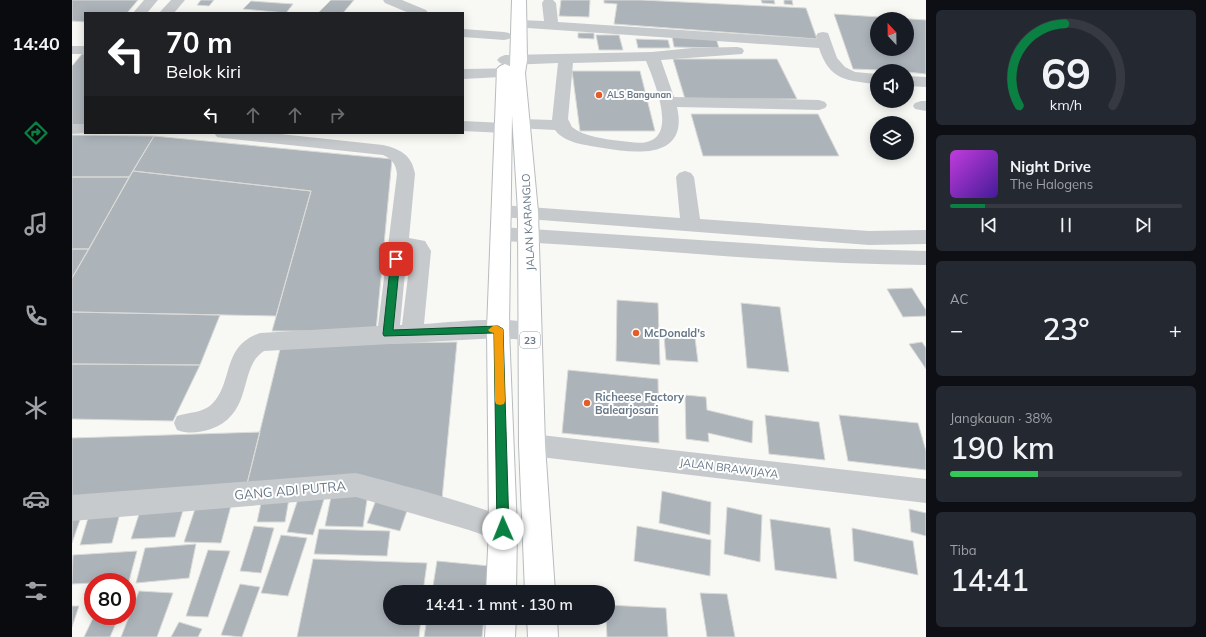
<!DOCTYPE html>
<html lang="id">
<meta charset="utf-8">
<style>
body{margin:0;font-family:Mulish,sans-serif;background:#242831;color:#f1f3f6;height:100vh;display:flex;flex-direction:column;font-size:15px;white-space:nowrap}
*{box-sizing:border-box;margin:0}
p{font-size:13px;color:#9ea1a6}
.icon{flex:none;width:22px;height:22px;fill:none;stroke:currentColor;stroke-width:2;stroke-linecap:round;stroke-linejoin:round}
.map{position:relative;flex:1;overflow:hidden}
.panel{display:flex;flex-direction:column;gap:10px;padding:10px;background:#0d0f14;width:280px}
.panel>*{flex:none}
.banner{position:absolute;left:12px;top:12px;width:380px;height:122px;border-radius:0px;box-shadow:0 2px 10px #0003;background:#202124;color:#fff;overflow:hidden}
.needle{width:26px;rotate:338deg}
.controls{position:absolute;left:798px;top:12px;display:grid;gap:8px}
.controls a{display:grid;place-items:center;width:44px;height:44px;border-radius:50%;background:#171b24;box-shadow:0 2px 10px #0003;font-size:20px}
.speed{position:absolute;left:12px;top:573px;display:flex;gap:8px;font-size:20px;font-weight:700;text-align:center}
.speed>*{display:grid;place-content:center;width:52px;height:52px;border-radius:50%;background:#171b24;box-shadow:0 2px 10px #0003;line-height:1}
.speed .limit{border:6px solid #d22;background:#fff;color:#111}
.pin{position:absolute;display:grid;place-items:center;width:34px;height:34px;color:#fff;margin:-17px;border-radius:8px;box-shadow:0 2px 6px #0006}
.me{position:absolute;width:44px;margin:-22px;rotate:359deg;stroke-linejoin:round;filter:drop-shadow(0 0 3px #0008)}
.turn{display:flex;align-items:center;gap:14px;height:84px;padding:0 16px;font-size:18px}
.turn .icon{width:52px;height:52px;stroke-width:2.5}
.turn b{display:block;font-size:28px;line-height:34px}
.lanes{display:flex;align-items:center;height:38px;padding:0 16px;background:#0003;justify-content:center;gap:20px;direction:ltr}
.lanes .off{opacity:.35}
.big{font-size:30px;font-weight:600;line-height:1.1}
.panel .card{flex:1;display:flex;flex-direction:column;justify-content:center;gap:6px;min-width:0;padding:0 14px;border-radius:6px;background:#242831}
.panel .dial{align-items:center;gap:0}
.dial svg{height:104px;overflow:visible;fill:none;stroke:#363941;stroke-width:7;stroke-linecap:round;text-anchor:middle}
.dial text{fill:#f1f3f6;stroke:none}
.song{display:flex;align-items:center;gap:12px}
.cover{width:48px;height:48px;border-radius:6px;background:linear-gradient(135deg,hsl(290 70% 55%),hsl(260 70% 35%))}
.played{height:4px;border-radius:2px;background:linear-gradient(90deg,#0b8043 15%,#363941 15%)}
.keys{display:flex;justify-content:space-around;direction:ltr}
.heat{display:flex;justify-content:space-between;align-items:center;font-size:22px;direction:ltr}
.charge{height:6px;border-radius:3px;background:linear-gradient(90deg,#34c759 38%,#363941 0)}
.trip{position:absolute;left:311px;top:585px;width:232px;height:40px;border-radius:20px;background:#171b24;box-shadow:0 2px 10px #0003;font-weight:600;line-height:40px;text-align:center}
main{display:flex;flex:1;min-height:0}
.tab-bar{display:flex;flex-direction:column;width:72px;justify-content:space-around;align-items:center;background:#090b0e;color:#9ea1a6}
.tab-bar .icon{width:28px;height:28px}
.tab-bar .on{color:#0b8043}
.tab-bar b{font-size:18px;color:#f1f3f6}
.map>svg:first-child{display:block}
.building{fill:#acb4ba;stroke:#dadad7;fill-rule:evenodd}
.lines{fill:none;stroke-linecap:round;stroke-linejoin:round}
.highway-casing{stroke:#b8bcbf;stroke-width:2}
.minor{fill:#c6cacd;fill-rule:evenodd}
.highway{fill:#fff;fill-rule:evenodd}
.route{fill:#0b8043;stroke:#07532c}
.slow{fill:#f59e0b}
.poi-dot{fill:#e65c27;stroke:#fff;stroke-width:1.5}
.labels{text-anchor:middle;stroke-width:4;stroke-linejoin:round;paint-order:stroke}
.far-poi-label{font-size:9px;font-weight:bold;fill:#667787;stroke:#fff;text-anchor:start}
.shield{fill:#fff;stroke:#94a0ab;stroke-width:1}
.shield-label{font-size:10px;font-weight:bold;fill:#667787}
.street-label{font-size:11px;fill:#667787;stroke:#fff}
.poi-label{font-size:11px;font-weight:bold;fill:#667787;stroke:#fff;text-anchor:start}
.near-street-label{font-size:13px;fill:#667787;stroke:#fff}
</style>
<main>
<nav class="tab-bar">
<b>14:40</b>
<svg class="icon on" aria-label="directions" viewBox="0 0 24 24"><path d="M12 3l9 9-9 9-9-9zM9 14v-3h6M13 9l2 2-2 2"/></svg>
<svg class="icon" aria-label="music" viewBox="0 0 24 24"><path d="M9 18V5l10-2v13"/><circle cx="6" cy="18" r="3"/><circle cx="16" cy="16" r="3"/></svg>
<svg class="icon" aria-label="phone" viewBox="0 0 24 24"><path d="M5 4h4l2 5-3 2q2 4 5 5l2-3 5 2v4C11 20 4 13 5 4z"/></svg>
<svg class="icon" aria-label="climate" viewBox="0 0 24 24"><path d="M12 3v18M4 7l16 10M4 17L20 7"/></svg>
<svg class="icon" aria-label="car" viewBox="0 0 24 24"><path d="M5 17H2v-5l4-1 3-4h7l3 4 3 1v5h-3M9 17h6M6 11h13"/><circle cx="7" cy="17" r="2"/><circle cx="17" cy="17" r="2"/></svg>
<svg class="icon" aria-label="filters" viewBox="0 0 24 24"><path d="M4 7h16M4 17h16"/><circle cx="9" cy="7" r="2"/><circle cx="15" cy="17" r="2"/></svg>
</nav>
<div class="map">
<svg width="854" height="637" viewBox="0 0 854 637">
<rect width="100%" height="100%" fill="#f8f8f5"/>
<path class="building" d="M0 0H66L55 13H13V22L0 21Z
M129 0H142L137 6 125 5Z
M259 0H282L271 13H246Z
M489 0H518L517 17 487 16Z
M532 0H569L734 8 745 39 542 24 545 4 532 3Z
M689 0H702L703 4 690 3Z
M712 0H720L721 5 712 4Z
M179 1 221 4 214 13 171 9Z
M762 14 854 20V74L835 72V71L781 69ZM805 19H835V49H805Z
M506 33H522V39L506 38Z
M524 35H547L551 50H527Z
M600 36 644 38 647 48 602 47Z
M564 39 596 40 598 48H566Z
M10 54H13V126H0V66Z
M601 59H705L725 99H613Z
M500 71H568L583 131H508Z
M619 114H746L767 156H631Z
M0 135 82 136 57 177H0Z
M82 136 320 159 304 331H200L239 191 61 171Z
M61 171 239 191 204 316 0 312V278Z
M0 177H57L17 249H0Z
M0 249H17L0 278Z
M840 288 854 310V316L831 317 815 289Z
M545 300 586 303 588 365 544 361Z
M669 303 708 307 717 372 675 368Z
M0 312 148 315 128 365 0 364Z
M592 336 623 338 626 362 594 360Z
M385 342 370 499 174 488 209 345Z
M850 342 854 348V369L837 344Z
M0 364 128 365 101 421 0 419Z
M496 370 586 379 587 443 490 433Z
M613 395 634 397 635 410 681 421 680 443 636 433 637 442 614 439Z
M693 415 747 422 753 460 697 454Z
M767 415 846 423 854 451V470L776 461Z
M188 432 174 488 0 502V438Z
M590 491 639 502 638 535 587 523Z
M260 492 296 493 291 527 253 526Z
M218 493 213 522H185L191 494Z
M228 493 253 496 241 535 215 532Z
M306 495 338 502 328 531 295 523Z
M126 500 160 502 149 543 112 542Z
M50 506 40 543 8 545 19 508Z
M112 507 103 537 59 539 69 508Z
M655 507 690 515 688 562 652 554Z
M837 509 854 513V536L839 532Z
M9 517 0 543V518Z
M698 519 758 528 765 579 703 570Z
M182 526 202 528 189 573 168 571Z
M565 526 639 540 638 576 562 561Z
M780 528 841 541 846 575 782 561Z
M247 529 318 531 315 556 242 554Z
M209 535 235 538 216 596 189 593Z
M124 544 117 578 64 583 73 548Z
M136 550 158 551 136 617 114 616Z
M65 551 57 581 21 582V583L0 584 1 555Z
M241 559 355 563 351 592H318V618H349L347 637H225Z
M365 561 418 566 415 592H360Z
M168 584 188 587 170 637 149 635Z
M67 591 101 593 85 637H49Z
M628 593 655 594 663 637H635Z
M536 605 594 608 596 637H535L534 618H536Z
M0 606H7L0 627Z
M22 616H47L38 637H12Z
M355 618H412L410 637H352Z
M107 622 130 629 126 637H99Z"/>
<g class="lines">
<g class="highway-casing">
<path id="highway" d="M440 0H454L455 60 453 73 466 212 473 445 483 592H453L447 445 446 212 440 115 437 329 445 529 444 592H414L417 529 415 329 425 69 428 66 433 64 438 66Z
M414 618H444L443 637H413Z
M455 618H485L486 637H456Z"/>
</g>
<path class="minor" d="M72 0H86L75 13H61Z
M99 0H113L102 13H87Z
M311 0H330L354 10 356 13H337L313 3Z
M472 0H481L484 3 486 22 745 39 744 36 746 33 751 32 756 33 765 58 773 67 783 72 805 74V84C775 81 757 80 747 48L441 27 439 24 441 21 446 20 472 21 470 3Z
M391 29 432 32 437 33 439 36 437 39 432 40 391 37Z
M0 46H13V54H0Z
M665 47 670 48 672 51 670 54 589 60 602 97 747 100 753 102 755 105 753 108 747 110 605 107C617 159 565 154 531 148 516 145 493 144 483 130L444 128 442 124 444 120 450 119 480 120 486 63 433 65 428 63 425 60 428 57 433 55 580 52 620 48ZM574 61C581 78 603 129 580 140 571 145 559 142 549 141 533 139 513 137 500 127L496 119 501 63Z
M445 68 450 70 453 73 450 76 391 79V69Z
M835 76 854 77V87L835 86Z
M849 101H854V111L843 109 841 106 843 103Z
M391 121 432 123 438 124 440 128 438 132 432 133 391 131Z
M0 124H13V133H17L0 134Z
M142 133H199L311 145C328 149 340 155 343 174L337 238 353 241 359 251 352 324C385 322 435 315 466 325L469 331 466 337 458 340 426 338 192 351C166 367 182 414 139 429 127 433 116 434 105 430L102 423 105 416C117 412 131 413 140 404 162 382 149 346 188 333L306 326 325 174C324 164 320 159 311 155L151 138 145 137ZM335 252H339L330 325H328Z
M613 171 619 173 622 177 628 219 797 231 854 230V244L797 245 429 217 422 215 419 211 422 207 429 205 608 218 604 177 607 173Z
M429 227 748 248 854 251V265C712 264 571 248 429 241L422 239 419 234 422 229Z
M460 434 854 479V503L460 456 451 453 447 445 451 437Z
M284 473C336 487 390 500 441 520L445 529 441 538 431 542 397 530 284 497 0 521V495Z"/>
<use href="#highway" class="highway"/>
</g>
<path class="route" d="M324 256 328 259 321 330 426 326 431 329 437 529 435 533 431 534 427 533 425 529 422 333 312 336 311 334 319 259Z"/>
<path class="slow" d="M421 326H426L431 329 433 401 432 404 428 405 424 404 423 401 422 333 418 332 416 330Z"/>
<g class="poi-dot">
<circle cx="527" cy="95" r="4"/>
<circle cx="564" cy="333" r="4"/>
<circle cx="515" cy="403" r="4"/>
</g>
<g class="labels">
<g class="far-poi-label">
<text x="535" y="98">ALS Bangunan</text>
</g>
<rect class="shield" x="448" y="332" width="20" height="16" rx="3"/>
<g class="shield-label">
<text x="458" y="344">23</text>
</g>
<g class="street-label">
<text transform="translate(456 222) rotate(-93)" y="4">JALAN KARANGLO</text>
<text transform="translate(657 468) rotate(7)" y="4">JALAN BRAWIJAYA</text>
</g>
<g class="poi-label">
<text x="572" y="337">McDonald's</text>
<text x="523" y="401">Richeese Factory<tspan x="523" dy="13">Balearjosari</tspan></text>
</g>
<g class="near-street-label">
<text transform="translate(218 490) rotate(-5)" y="5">GANG ADI PUTRA</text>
</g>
</g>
</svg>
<div class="controls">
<a><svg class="needle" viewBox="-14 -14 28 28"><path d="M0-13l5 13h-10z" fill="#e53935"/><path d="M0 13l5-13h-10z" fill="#9ea1a6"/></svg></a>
<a><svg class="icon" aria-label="sound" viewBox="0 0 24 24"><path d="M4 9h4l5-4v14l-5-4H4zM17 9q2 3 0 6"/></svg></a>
<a><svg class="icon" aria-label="layers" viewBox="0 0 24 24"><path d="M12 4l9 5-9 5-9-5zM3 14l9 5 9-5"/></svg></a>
</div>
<div class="speed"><div class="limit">80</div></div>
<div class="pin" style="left:324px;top:259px;background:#d93025"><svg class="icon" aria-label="arrive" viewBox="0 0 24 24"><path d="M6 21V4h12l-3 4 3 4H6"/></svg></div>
<svg class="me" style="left:431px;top:529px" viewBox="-20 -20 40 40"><circle r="19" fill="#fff"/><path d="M0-13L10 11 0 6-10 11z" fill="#0b8043"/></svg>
<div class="trip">14:41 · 1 mnt · 130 m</div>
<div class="banner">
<div class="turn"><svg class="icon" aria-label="left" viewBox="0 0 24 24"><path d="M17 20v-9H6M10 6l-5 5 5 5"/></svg><div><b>70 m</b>Belok kiri</div></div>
<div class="lanes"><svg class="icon" aria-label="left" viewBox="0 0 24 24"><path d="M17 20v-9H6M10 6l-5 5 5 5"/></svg><svg class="icon off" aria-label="ahead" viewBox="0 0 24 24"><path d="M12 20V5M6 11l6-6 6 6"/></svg><svg class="icon off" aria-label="ahead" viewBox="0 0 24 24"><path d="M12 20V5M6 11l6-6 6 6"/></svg><svg class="icon off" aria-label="right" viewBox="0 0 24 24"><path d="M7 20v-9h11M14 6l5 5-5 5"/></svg></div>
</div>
</div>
<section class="panel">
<div class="card dial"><svg viewBox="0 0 100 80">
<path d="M14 69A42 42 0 1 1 86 69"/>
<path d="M14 69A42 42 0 0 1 49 6" stroke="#0b8043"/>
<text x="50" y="56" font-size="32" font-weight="700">69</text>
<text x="50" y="72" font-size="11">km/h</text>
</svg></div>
<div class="card">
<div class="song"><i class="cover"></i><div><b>Night Drive</b><p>The Halogens</p></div></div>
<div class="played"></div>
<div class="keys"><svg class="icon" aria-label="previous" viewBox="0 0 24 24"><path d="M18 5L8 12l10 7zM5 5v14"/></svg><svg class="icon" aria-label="pause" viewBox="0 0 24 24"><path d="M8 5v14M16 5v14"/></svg><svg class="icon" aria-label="next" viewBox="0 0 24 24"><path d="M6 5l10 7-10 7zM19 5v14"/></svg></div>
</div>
<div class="card"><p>AC</p>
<div class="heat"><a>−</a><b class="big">23°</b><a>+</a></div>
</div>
<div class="card"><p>Jangkauan · 38%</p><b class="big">190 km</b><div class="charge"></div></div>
<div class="card"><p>Tiba</p><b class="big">14:41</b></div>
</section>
</main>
